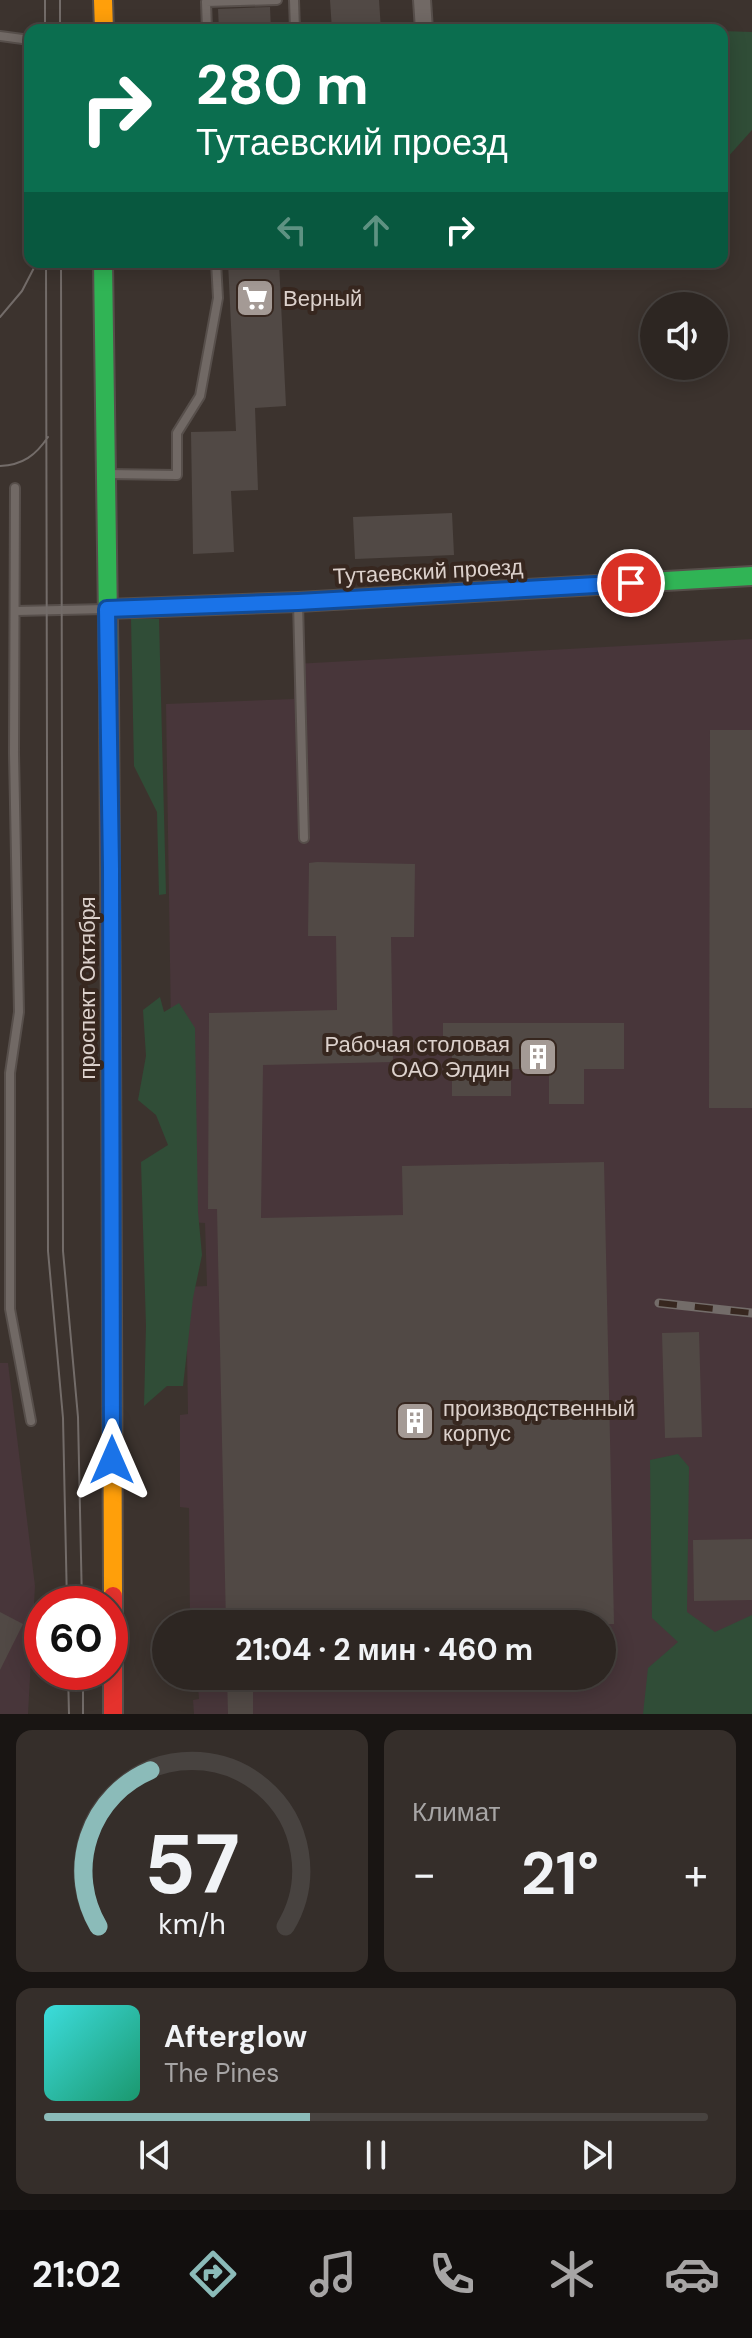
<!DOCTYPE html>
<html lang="ru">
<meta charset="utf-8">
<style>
body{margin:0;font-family:"DM Sans",sans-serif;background:#352e2a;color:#f1f3f6;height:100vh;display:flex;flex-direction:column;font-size:30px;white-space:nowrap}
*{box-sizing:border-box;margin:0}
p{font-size:26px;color:#a7a5a5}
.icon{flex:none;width:44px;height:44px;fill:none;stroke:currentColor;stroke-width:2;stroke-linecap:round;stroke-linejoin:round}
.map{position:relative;height:1714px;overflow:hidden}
.sheet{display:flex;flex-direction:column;gap:16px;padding:16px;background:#191513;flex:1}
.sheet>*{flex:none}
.guide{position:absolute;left:24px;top:24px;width:704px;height:244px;border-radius:16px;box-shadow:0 4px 20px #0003,0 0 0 2px #484340;background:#0b6e4f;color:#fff;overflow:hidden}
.buttons{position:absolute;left:640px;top:292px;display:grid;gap:16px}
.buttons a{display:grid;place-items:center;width:88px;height:88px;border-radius:50%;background:#2d2622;box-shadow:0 4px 20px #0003,0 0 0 2px #484340;font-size:40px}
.speed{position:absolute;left:24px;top:1586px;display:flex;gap:16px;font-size:40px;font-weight:700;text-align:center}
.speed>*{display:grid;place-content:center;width:104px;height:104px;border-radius:50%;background:#2d2622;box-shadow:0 4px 20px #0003,0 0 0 2px #484340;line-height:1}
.speed .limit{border:12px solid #d22;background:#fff;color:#111}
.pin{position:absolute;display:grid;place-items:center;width:68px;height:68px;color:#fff;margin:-34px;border:4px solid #fff;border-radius:50%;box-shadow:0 2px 8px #0007}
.me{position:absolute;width:88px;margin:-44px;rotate:0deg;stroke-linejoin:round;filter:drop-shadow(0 0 6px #0008)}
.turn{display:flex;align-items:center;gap:28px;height:168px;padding:0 40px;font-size:36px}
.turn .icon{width:104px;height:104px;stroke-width:2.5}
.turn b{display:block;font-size:56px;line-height:68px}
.lanes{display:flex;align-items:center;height:76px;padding:0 40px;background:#0003;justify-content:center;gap:40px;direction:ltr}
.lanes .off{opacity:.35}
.big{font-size:60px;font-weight:700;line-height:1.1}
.sheet .widget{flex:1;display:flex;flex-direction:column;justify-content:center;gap:12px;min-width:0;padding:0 28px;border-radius:16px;background:#352e2a}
.sheet .dial{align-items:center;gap:0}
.dial svg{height:208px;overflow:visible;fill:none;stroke:#484340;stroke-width:7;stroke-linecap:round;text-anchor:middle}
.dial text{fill:#f1f3f6;stroke:none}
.song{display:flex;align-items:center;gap:24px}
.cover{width:96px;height:96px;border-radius:12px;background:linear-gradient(135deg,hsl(180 70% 55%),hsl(160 70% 35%))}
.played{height:8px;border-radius:4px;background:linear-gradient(90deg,#8bbbb9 40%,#484340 40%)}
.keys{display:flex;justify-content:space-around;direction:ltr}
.heat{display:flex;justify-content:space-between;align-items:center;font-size:44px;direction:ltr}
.sheet .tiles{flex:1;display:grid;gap:16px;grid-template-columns:1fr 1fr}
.widget:last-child{grid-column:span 2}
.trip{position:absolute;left:152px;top:1610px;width:464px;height:80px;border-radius:40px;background:#2d2622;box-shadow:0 4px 20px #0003,0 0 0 2px #484340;font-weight:700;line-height:80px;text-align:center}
.menu{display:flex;height:128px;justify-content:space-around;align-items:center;background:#120f0e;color:#a7a5a5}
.menu .icon{width:56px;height:56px}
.menu .on{color:#8bbbb9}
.menu b{font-size:36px;color:#f1f3f6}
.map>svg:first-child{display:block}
.industrial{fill:#48363a}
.green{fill:#304d37}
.building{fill:#514945}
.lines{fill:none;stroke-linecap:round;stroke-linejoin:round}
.lane-casing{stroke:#574f4b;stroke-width:12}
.street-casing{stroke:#574f4b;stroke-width:20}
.fast-casing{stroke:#574f4b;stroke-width:22}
.slow-casing{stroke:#574f4b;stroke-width:22}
.jam-casing{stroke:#574f4b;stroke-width:22}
.lane{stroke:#716965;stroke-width:8}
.street{stroke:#716965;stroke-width:16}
.fast{stroke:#30b455;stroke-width:18}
.slow{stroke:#ff9f0a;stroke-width:18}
.jam{stroke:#e5322d;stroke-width:18}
.tram{stroke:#736c69;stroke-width:2}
.rail-casing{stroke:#736c69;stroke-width:9}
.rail{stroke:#37271f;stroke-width:6;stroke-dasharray:18;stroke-linecap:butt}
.route-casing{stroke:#114b97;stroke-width:20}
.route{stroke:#1a73e8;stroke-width:14}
.labels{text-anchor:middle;stroke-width:8;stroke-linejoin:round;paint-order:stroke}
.poi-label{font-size:22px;fill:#dcd1cc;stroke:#37271f;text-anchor:start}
.street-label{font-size:22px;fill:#dcd1cc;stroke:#37271f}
</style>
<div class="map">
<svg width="752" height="1714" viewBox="0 0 752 1714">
<rect width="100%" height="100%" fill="#3c332e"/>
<path class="industrial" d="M752 639V1714H194L193 1700 199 1699 198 1687 192 1686V1676H602V1624H190L189 1508 180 1507V1415L188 1414 186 1287 207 1286 205 1223 188 1222 171 1026 166 704 294 699V664Z
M0 1363H8L35 1586 28 1714H0Z"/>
<path class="green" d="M722 31 752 32V130L727 158H722Z
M131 619H159L166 894 159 895 157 812 134 766Z
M160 997 164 1012 179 1003 195 1028 198 1212 202 1255 193 1298 183 1386H167L144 1406 146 1326 141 1162 168 1145 156 1115 138 1100 146 1056 143 1010Z
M678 1454 689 1467 687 1612 715 1632 752 1615V1714H643L648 1668 678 1642 652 1618 650 1460Z"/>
<path class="building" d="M330 0H379L381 30H332Z
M270 7 271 30H219L218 9Z
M228 262H279L286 406 255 408 258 490 231 491 234 552 193 554 191 432 236 431Z
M452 513 454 555 355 559 353 517Z
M710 730H752V1108H709Z
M317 862 415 864 414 937H391L393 1062 263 1065 261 1218 403 1215 402 1166 604 1162 614 1624H226L217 1209H208L209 1013 337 1010 336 936H308L309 863Z
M443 1023H624V1069H584V1104H549V1069H511V1096H452V1045H443Z
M699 1332 702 1437 665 1438 662 1333Z
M752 1539V1600L694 1601 693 1540Z
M0 1612 23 1624 0 1670Z
M227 1676H253V1714H228Z"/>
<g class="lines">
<g class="lane-casing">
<path id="lane" d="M294 0 295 30
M207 30 206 2 277 0
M0 36 30 40
M107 474 177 475V433L200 396 218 298 216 262
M15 488 14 753 19 1012 10 1073V1309L31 1421
M298 603 304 838
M16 611 106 609"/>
</g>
<g class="street-casing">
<path id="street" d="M422 0 424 30"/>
</g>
<g class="fast-casing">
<path id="fast" d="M103 262 109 693
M597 585 752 576"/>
</g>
<g class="slow-casing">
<path id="slow" d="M103 0 104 30
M111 1035 113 1596"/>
</g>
<g class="jam-casing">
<path id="jam" d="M107 609 298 602 597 585
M109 693 111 1035
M113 1596V1714"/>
</g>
<use href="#lane" class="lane"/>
<use href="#street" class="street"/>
<use href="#fast" class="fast"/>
<use href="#slow" class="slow"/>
<use href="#jam" class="jam"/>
<path class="tram" d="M45 0V30
M60 0V30
M46 262 48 1251 63 1418 67 1604
M61 262 63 1251 78 1417 82 1604
M0 317 22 291 37 262
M0 466C23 465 36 455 48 437
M68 1672 69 1714
M83 1672V1714"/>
<g class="rail-casing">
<path id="rail" d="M659 1303 752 1313"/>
</g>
<use href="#rail" class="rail"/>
</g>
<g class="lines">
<g class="route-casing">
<path id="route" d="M112 1460 111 868 107 609 298 602 631 583"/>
</g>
<use href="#route" class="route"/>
</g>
<defs>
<g id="supermarket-square" transform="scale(2)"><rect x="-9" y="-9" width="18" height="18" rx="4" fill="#a49a95" stroke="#37271f"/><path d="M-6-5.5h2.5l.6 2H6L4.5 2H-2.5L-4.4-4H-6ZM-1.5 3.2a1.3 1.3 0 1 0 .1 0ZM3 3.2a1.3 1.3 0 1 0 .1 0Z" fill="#fff"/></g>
<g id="building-square" transform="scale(2)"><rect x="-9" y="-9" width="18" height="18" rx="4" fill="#a49a95" stroke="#37271f"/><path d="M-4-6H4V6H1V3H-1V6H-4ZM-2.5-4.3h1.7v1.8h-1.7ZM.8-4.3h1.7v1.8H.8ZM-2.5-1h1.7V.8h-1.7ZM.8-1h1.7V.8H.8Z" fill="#fff"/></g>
</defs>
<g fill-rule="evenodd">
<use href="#supermarket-square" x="255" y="298"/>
<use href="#building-square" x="538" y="1057"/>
<use href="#building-square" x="415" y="1421"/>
</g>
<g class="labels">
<g class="poi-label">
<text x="283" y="306">Верный</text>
<text x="510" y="1052" text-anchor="end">Рабочая столовая<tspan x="510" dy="25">ОАО Элдин</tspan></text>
<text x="443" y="1416">производственный<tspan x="443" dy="25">корпус</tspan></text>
</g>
<g class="street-label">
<text transform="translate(428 571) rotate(-3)" y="8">Тутаевский проезд</text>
<text transform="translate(87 988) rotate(-90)" y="8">проспект Октября</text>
</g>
</g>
</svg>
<div class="buttons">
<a><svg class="icon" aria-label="sound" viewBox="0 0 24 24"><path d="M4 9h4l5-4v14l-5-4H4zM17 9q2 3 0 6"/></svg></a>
</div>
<div class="speed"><div class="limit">60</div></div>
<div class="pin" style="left:631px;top:583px;background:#d93025"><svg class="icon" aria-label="arrive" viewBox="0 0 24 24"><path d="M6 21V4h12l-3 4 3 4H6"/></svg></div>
<svg class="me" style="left:112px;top:1460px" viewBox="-20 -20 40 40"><path d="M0-17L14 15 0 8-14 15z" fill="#1a73e8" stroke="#fff" stroke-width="4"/></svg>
<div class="trip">21:04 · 2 мин · 460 m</div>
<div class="guide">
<div class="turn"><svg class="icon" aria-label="right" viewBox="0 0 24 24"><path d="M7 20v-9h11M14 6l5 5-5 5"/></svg><div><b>280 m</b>Тутаевский проезд</div></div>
<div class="lanes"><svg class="icon off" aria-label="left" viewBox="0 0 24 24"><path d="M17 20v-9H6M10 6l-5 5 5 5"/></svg><svg class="icon off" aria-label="ahead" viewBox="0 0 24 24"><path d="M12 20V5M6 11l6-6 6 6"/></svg><svg class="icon" aria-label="right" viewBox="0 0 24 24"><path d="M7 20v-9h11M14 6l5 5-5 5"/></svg></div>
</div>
</div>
<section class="sheet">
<div class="tiles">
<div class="widget dial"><svg viewBox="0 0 100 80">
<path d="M14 69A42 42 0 1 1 86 69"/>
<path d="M14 69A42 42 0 0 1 34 9" stroke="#8bbbb9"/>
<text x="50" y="56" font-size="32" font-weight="700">57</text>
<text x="50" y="72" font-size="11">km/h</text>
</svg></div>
<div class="widget"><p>Климат</p>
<div class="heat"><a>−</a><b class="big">21°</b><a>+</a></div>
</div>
<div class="widget">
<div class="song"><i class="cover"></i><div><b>Afterglow</b><p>The Pines</p></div></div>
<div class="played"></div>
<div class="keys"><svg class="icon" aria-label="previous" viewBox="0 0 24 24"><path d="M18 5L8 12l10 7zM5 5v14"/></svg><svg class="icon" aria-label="pause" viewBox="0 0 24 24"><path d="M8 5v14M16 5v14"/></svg><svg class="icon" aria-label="next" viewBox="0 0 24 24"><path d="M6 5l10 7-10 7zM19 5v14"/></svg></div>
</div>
</div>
</section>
<nav class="menu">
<b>21:02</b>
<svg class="icon on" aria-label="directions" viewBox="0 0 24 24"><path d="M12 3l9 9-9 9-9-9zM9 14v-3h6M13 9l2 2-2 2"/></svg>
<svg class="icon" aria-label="music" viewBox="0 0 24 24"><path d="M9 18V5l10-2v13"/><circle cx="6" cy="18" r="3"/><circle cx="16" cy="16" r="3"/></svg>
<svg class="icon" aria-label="phone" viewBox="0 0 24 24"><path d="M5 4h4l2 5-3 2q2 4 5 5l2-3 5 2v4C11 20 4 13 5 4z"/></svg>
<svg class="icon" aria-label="climate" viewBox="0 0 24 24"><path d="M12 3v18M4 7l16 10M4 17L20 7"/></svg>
<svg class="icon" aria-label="car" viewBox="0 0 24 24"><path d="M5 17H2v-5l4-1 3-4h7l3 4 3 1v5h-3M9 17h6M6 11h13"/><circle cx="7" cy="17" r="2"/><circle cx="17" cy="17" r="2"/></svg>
</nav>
